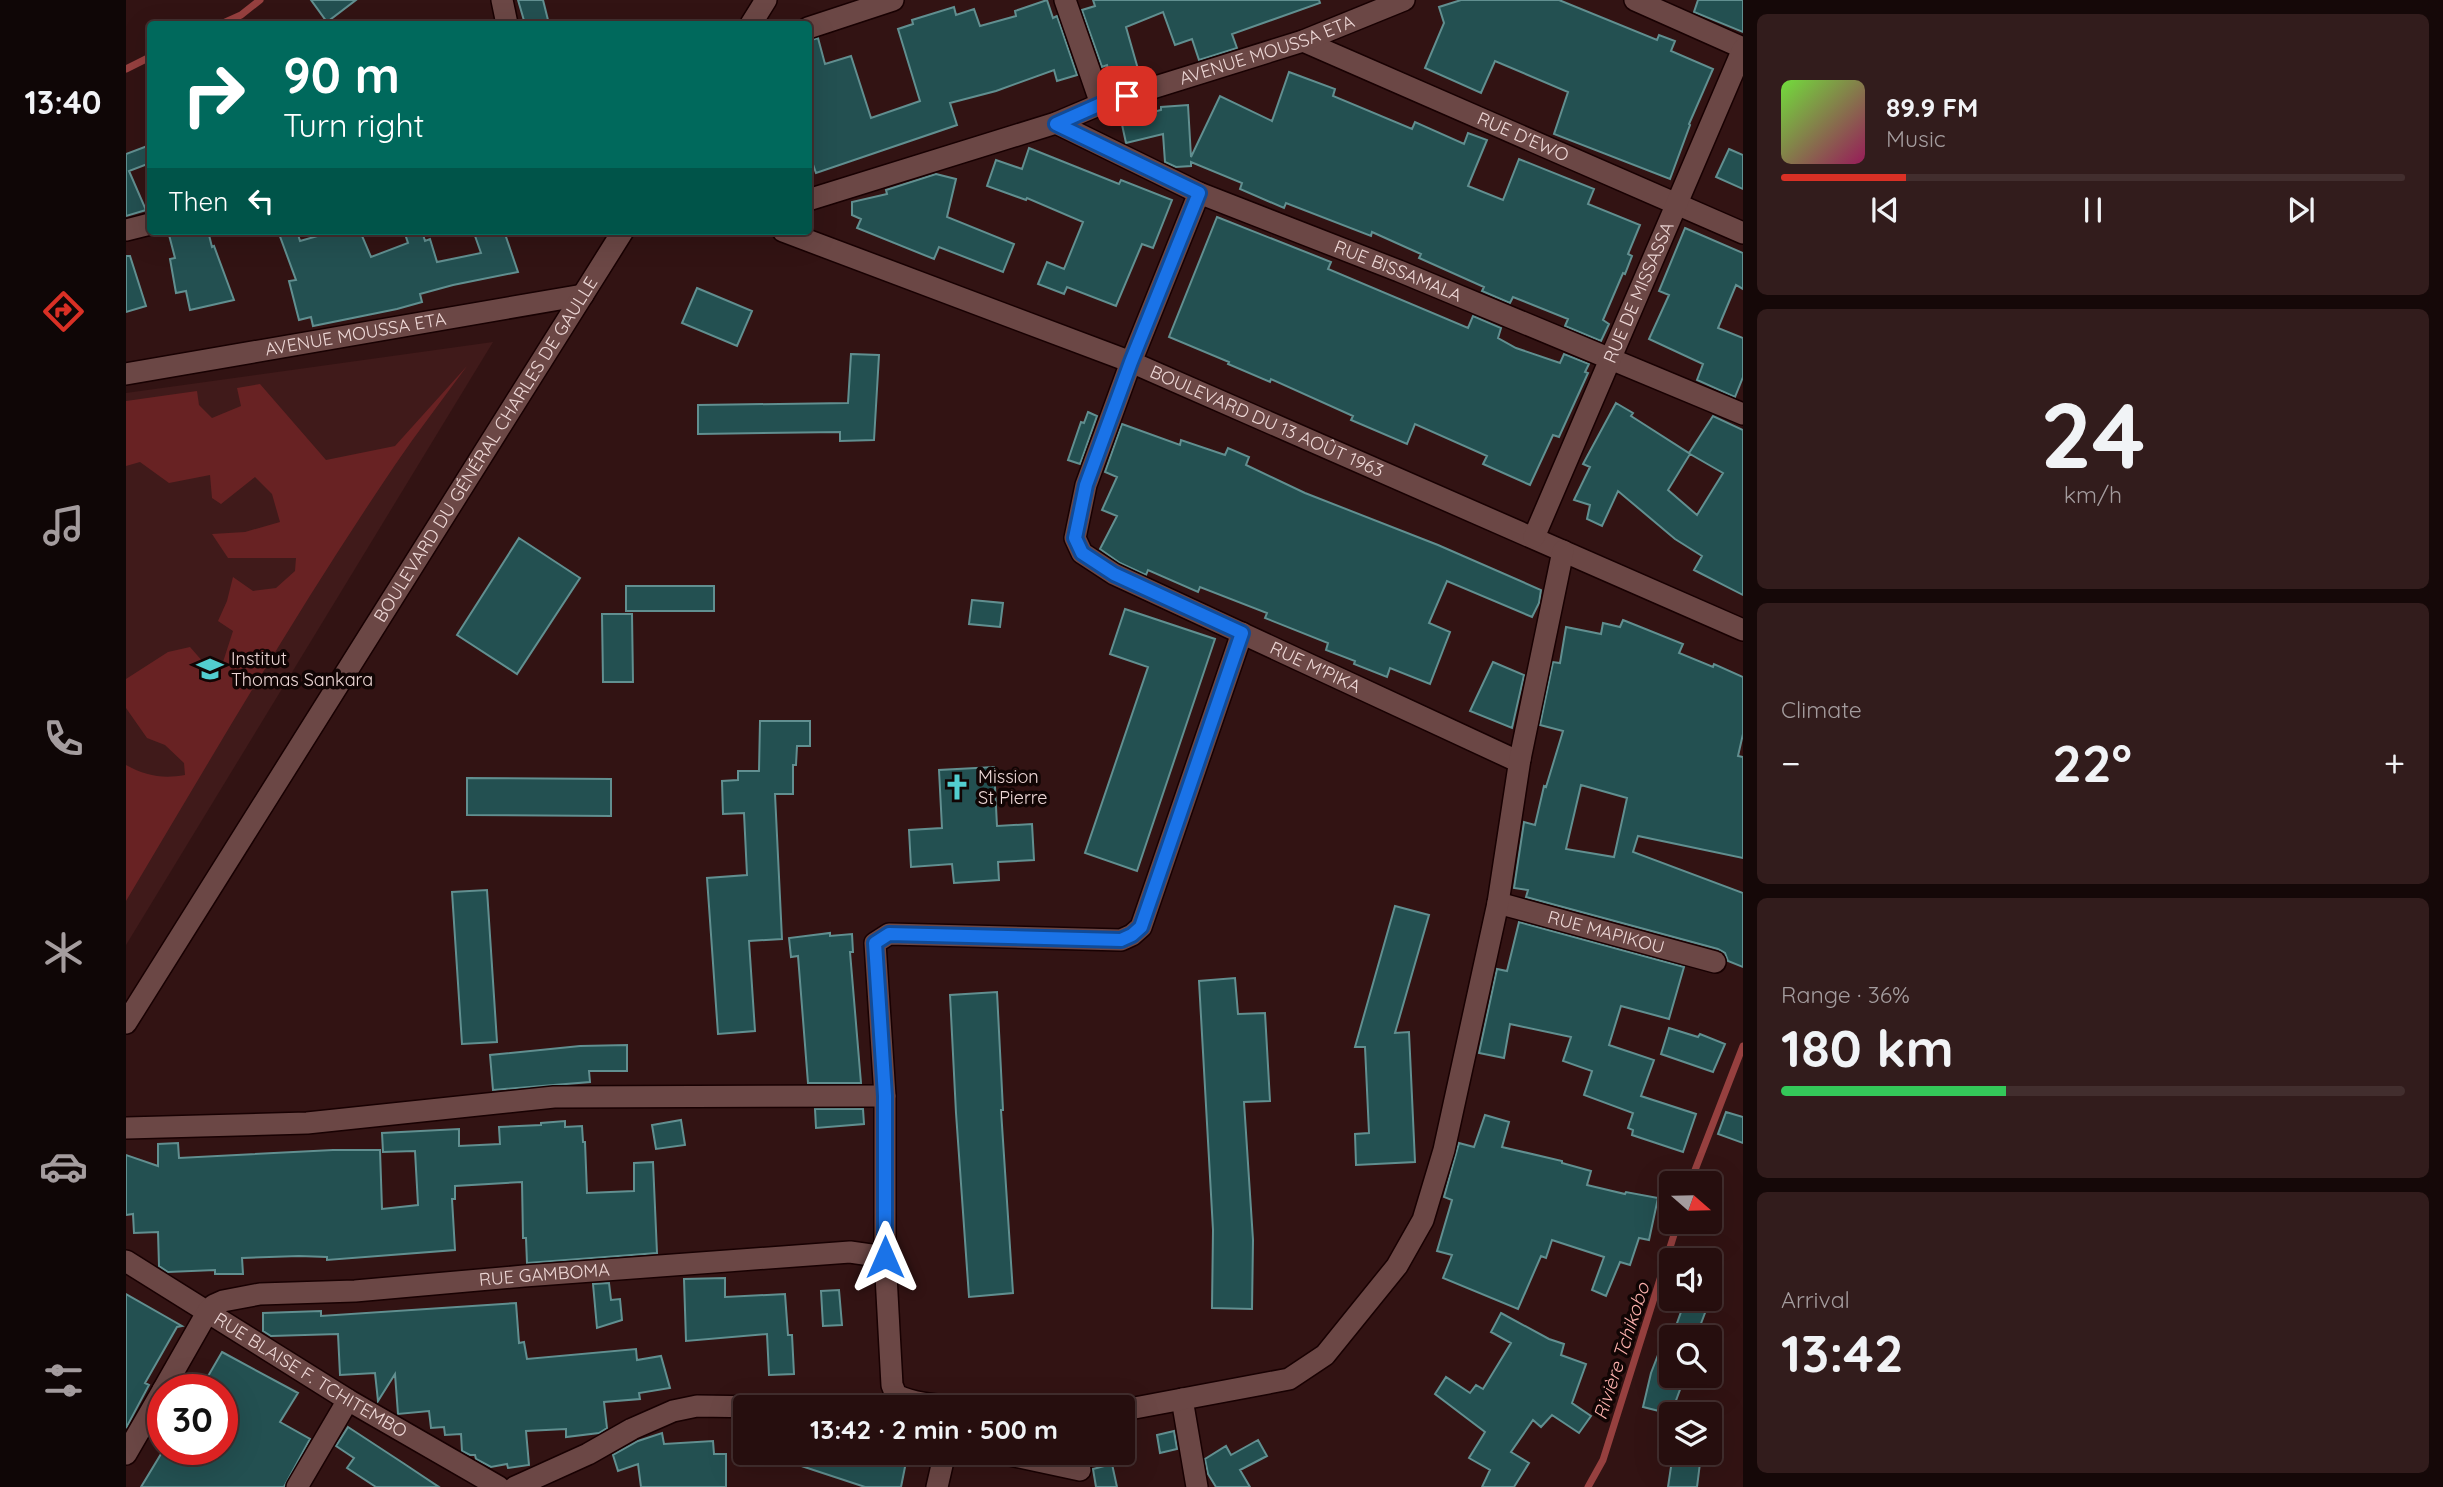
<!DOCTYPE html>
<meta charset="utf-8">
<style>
body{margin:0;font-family:Quicksand,sans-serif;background:#321c1c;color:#f1f3f6;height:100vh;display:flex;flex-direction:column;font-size:26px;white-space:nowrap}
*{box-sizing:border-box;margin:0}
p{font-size:23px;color:#a49c9e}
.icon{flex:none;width:38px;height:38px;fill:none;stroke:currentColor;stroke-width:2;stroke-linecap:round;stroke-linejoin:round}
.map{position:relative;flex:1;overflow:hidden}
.details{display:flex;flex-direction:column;gap:14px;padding:14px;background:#150808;width:700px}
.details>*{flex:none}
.hud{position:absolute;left:21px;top:21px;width:665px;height:214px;border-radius:7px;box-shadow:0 7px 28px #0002,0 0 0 2px #422e2e;background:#00695c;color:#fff;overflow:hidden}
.needle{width:46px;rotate:110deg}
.buttons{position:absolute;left:1533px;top:1171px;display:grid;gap:14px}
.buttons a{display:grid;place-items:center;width:63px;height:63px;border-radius:7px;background:#260e0e;box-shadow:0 7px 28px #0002,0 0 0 2px #422e2e;font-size:35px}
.speed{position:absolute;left:21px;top:1374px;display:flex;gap:14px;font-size:35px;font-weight:700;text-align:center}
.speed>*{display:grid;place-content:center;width:91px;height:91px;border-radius:50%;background:#260e0e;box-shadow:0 7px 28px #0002,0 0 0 2px #422e2e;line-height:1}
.speed .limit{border:10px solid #d22;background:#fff;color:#111}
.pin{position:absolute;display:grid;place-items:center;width:60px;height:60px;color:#fff;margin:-30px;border-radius:14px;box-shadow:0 4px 10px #0006}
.me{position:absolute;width:77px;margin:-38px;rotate:0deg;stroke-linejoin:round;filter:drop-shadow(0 0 5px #0008)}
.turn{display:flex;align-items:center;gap:24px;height:147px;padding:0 21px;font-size:32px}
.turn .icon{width:91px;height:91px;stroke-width:2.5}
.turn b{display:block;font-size:49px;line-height:60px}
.then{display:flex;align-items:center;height:66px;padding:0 21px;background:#0003;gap:14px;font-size:26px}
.big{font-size:52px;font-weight:800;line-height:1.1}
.details .card{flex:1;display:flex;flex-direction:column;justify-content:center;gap:10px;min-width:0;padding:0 24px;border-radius:10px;background:#321c1c}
.details .dial{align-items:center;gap:0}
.dial b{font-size:91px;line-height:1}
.song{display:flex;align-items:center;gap:21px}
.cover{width:84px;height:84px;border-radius:10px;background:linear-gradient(135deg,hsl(100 70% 55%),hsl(330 70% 35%))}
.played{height:7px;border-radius:4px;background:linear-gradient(90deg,#d93025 20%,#422e2e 20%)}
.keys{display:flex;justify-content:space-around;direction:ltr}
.heat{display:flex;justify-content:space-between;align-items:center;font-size:38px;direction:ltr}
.charge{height:10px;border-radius:5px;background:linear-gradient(90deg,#34c759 36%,#422e2e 0)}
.trip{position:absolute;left:607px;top:1395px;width:402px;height:70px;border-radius:7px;background:#260e0e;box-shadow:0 7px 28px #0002,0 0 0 2px #422e2e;font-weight:800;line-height:70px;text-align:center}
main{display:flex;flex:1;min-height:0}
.tabs{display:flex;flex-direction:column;width:126px;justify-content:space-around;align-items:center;background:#0f0606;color:#a49c9e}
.tabs .icon{width:49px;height:49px}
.tabs .active{color:#d93025}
.tabs b{font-size:32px;color:#f1f3f6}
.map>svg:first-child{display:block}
.built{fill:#401a1a}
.green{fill:#682223}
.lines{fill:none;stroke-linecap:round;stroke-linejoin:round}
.stream{stroke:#96403f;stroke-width:7}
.building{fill:#235051;stroke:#618f90;stroke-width:2;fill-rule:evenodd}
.minor-casing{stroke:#180102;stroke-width:24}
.minor{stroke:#6b4745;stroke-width:21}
.route-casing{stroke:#114b97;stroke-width:18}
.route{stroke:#1a73e8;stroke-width:12}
.labels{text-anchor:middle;stroke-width:7;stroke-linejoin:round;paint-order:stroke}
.street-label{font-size:18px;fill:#edd7d6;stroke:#110504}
.poi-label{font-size:18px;fill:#edd7d6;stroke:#110504;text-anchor:start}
.water-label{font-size:19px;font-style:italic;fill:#fdb2ae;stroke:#110504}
</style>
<main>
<nav class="tabs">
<b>13:40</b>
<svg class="icon active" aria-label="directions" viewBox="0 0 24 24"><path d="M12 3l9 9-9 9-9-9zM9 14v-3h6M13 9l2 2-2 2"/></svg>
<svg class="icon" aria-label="music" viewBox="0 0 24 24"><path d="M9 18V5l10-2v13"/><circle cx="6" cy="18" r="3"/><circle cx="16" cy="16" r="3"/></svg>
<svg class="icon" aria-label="phone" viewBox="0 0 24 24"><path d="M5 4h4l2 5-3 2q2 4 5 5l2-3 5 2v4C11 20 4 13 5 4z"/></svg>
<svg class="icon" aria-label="climate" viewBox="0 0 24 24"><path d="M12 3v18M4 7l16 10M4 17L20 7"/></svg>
<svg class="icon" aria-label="car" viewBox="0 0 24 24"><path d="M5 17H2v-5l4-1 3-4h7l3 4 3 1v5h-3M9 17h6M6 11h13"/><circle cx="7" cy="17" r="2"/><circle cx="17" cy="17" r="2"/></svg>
<svg class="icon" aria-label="filters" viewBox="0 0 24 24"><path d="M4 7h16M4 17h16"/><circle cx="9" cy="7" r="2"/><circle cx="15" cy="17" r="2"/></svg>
</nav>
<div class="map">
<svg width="1617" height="1487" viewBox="0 0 1617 1487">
<rect width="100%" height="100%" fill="#321313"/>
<path class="built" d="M367 342 0 945V393Z"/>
<path class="green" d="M341 366C317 399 292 431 269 465 173 607 87 755 0 901V765C20 776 37 779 59 775L58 763 39 745 21 738 0 708V679L42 652 64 647 78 663 97 662 107 631 92 621 101 601 107 577 127 591 150 588 169 571 170 558H102L86 534 119 532 154 522 146 494 129 477 95 504 86 498 84 475 43 483 14 462 0 466V401L71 391 73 405 86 418 115 406 111 388 134 384 200 460 269 446Z"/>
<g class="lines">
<path class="stream" d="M95 24 115 15 134 0
M0 69 24 57
M1564 1183 1617 1046
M1462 1487 1477 1460 1552 1222"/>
</g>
<path class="building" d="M185 0H230L201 22Z
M392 0H417L423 24H399Z
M921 0 927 18 931 16 951 75 931 81 928 70 870 91 824 103 831 125 690 173 682 150V41L692 38 699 64 725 56 745 118 794 101 772 29 787 24 786 20 828 7 830 15 848 9 854 26 890 16 889 11Z
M967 0H1193L1194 3 1106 34 1111 48 1073 60 1066 39 1049 45 1037 12 1000 27 1012 69 984 77 981 65 976 67 956 10 969 6Z
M1335 0H1433L1531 40 1533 35 1549 41 1545 51 1587 69 1563 124 1564 125 1544 179 1428 134 1442 92 1369 61 1355 93 1299 68 1318 23 1313 7Z
M1572 0H1617V32L1568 12Z
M1163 72 1209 89 1207 96 1286 129 1289 122 1338 144 1342 133 1361 140 1342 186 1377 200 1393 159 1468 189 1462 204 1514 225 1502 254 1506 256 1499 274 1497 273 1477 320 1483 324 1475 341 1439 326 1442 319 1387 297 1384 303 1356 291 1358 287 1293 258 1295 254 1246 232 1245 236 1160 203 1158 208 1114 189 1116 183 1065 162V166L1050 167 1039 162 1037 134 1000 143 995 120 1035 110V107L1062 105 1065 157 1094 96 1146 121Z
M24 145V163L3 171 20 210 0 216V154Z
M903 148 993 184 995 180 1046 200 1027 248 1016 244 990 306 941 287 938 294 912 284 921 262 938 269 957 222 901 198 900 200 861 186 870 160 896 169Z
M1603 149 1617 155V189L1590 177Z
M810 174 830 179 821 217 888 244 877 272 813 247 808 259 731 228 735 219 726 215V202L761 194 760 190Z
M1091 217 1205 262 1202 269 1342 328 1347 316 1375 328 1372 338 1390 348 1434 363 1438 354 1463 364 1459 372 1462 373 1433 437 1427 435 1404 485 1357 464 1361 456 1289 424 1281 444 1225 420 1227 416 1145 379 1144 382 1102 364 1103 362 1043 337Z
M1559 228 1617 253V289L1610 285 1592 328 1617 338V377L1609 397 1571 380 1577 364 1523 339 1543 295 1533 291Z
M42 231H82L86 247 88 246 108 300 64 310 60 291 50 293 44 259 49 258Z
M152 231H171L174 241 209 231H234L245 257 282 243 278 231H296L299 241 304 239 311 262 355 253 349 236 356 234 355 231H378L392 272 327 285 294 294 296 302 271 309 187 326 185 317 173 320 163 281 170 280Z
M0 256H4L20 306 0 312Z
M571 288 626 311 611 346 556 323Z
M725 354 753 355 748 440 714 441V432L572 434V405L722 403Z
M1490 403 1507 413 1505 416 1563 453 1587 416 1617 430V595L1568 570 1576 556 1549 539 1492 491 1476 526 1461 519 1464 505 1448 500 1464 467 1457 464ZM1564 454 1597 473 1571 515 1542 490Z
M962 412 971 416 954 464 942 460 955 422 958 423Z
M996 424 1054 445 1055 440 1099 455 1102 448 1123 457 1120 465 1179 493 1312 545 1415 590 1413 603 1406 617 1321 581 1303 623 1324 632 1304 684 1264 668 1261 677 1228 664 1229 661 1200 650 1202 643 1139 618 1141 613 1074 587 1072 592 1022 570 1020 575 994 563 974 549 991 516 976 510 991 477 979 472Z
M393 538 454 578 391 674 331 635Z
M500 586H588V611H500Z
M846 600 877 603 874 627 843 624Z
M999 609 1089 639 1011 871 959 853 1022 667 984 654Z
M476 614H506L507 682H477Z
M1497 620 1557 644 1553 653 1587 667 1588 664 1617 677V734L1612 756 1617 757V858L1512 836 1507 852 1617 893V967L1602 961 1599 953 1592 949 1400 897 1402 890 1388 888 1398 822 1409 825 1418 786 1420 787 1437 731 1414 725 1427 662 1434 663 1440 627 1475 634 1477 623 1494 627ZM1455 785 1501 798 1488 857 1440 849Z
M1367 662 1398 675 1386 728 1344 711Z
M634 721H684V746H671L670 765H667V794H649L656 939 623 941 629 1031 592 1034 581 878 621 875 618 813 597 814 596 781 612 780V771H633Z
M868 767 871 826 906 824 908 860 872 862 873 880 828 883 826 864 785 867 783 830 816 828 813 770Z
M341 778 485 779V816L341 815Z
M361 890 371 1042 336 1044 326 892Z
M1269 906 1303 915 1269 1033 1283 1032 1289 1162 1230 1165 1229 1134 1243 1133 1239 1047H1229Z
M1393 922 1558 967 1543 1019 1495 1006 1483 1045 1528 1060 1515 1096 1570 1114 1557 1152 1506 1135 1507 1130 1502 1128 1507 1113 1458 1095 1466 1071 1437 1061 1445 1037 1384 1024 1378 1058 1353 1053 1371 969 1381 971Z
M704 933V936L726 934 727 952H724L735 1083H682L672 956 665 957 663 938Z
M1109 978 1112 1014 1139 1013 1144 1101 1118 1102 1127 1240 1126 1309 1086 1308 1087 1230 1073 981Z
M871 992 877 1110H875L887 1293 843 1297 830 1113 824 995Z
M1543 1028 1572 1037 1574 1034 1599 1044 1587 1072 1535 1054Z
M501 1045V1071H463L464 1082 367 1090 364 1055 454 1046Z
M689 1109H737L738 1124 690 1128Z
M1600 1112 1617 1117V1143L1592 1134Z
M1359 1115 1383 1122 1376 1147 1436 1161V1163L1465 1171 1461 1185 1499 1194 1500 1192 1532 1198 1523 1240 1513 1238 1504 1265 1494 1262 1480 1296 1466 1290 1478 1257 1426 1240 1420 1258 1415 1256 1392 1309 1317 1278 1326 1255 1311 1251 1326 1200 1318 1197 1333 1143 1348 1147Z
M555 1120 559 1145 530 1149 526 1125Z
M439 1121V1127L456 1126 457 1142H459L461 1193 508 1191V1163L527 1162 531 1253 401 1263 400 1238H397L396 1182 329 1186V1199H326L329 1250 201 1260V1257L173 1256 116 1258 117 1274H89V1270L42 1272 33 1266 32 1232 8 1233 7 1214 0 1215V1155L32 1166V1144L52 1143 53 1158 207 1150H254L256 1209 292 1205 289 1151 257 1152 256 1133 333 1129V1146L374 1144 373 1127 415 1125V1123Z
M599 1278V1297L659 1294 662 1335H666L668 1374 643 1375 641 1334 560 1341 558 1279Z
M483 1283 485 1300 494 1299 496 1320 471 1328 467 1284Z
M713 1290 716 1325 697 1326 695 1291Z
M0 1294 56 1326 51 1327 19 1383 23 1385 0 1428Z
M1560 1298 1582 1305 1571 1334 1550 1326Z
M390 1303 393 1343 398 1342 401 1359 510 1349 511 1360 535 1356 544 1388 513 1393 514 1399 478 1402 481 1428 473 1433 440 1437V1429L400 1431 403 1465 382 1468 381 1464 365 1467 350 1459 349 1455H344L336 1451 335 1434 319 1435 318 1427 305 1428 303 1411 272 1414 269 1374 252 1401 249 1373 214 1375 212 1334 145 1336 137 1331V1313L195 1311V1316Z
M1375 1313 1423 1339 1438 1344 1435 1355 1460 1364 1446 1403 1465 1416 1453 1433 1426 1415 1415 1427 1407 1420 1385 1452 1403 1463 1388 1487H1356L1364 1470 1343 1458 1359 1432 1309 1394 1320 1377 1344 1393 1350 1385 1357 1389 1385 1343 1365 1332Z
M1544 1324 1545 1376H1559L1545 1414 1517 1407 1525 1373Z
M96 1352 172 1393 154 1422 184 1439 158 1487H15L38 1449H96V1390H74Z
M222 1427 277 1463 313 1487H250L221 1468 228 1458 210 1446Z
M1048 1431 1051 1449 1034 1453 1031 1435Z
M536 1433 538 1444 587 1441 588 1454H600V1487H515L512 1464 492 1471 487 1455 512 1441Z
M1132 1440 1141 1456 1114 1470 1124 1487H1090L1082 1474 1079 1459 1100 1446 1105 1455Z
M645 1452H756L780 1462 775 1487H739L645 1456Z
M1546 1460 1574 1463 1571 1487H1542Z
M986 1464 991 1487H970L967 1469Z"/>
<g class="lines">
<g class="minor-casing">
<g id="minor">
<path d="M376 0 381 24"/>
<path d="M939 0 975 104"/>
<path d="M1509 0 1617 48"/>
<path d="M625 24 640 0"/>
<path d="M682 28 767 0"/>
<path id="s1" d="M1177 41 1617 233"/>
<path id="s2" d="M930 123 1073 193 1273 271 1617 414"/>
<path id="s3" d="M1073 193 1005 362 960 485 949 538 956 553 988 574 1389 760 1394 759"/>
<path id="s4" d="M682 200 930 123 975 104 1177 41 1278 0"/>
<path d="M0 230 24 224"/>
<path id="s5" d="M657 231 1005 362 1617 630"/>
<path id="s6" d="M0 374 457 295"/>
<path id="s7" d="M1408 537 1617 49"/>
<path id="s8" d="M1372 903 1589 962"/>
<path id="s9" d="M0 1023 497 231"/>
<path d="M0 1128 181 1123 428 1097 759 1096"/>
<path id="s10" d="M0 1261 222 1400 373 1487"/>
<path id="s11" d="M37 1390 82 1311 88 1305 97 1301 134 1294 229 1291 398 1276 724 1252 759 1257"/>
<path d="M1056 1399 1071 1487"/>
<path d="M835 1407C813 1405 791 1405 770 1395L766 1385 759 1257V1096L749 943 763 934 995 940 1006 935 1015 927 1116 633"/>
<path d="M998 1410 1163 1379 1199 1355 1271 1266 1297 1220 1318 1150 1372 903 1394 759 1437 551"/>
<path d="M870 1452 954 1470"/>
<path d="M0 1454 37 1390"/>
<path d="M171 1487 222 1400"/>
<path d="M389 1487 462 1454 506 1429 547 1411 571 1406 646 1407"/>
<path d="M811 1487 819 1452"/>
</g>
</g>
<use href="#minor" class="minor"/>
</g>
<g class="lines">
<g class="route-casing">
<path id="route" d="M759 1257V1096L749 943 763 934 995 940 1006 935 1015 927 1116 633 988 574 956 553 949 538 960 485 1005 362 1073 193 930 124 975 104 1001 96"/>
</g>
<use href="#route" class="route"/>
</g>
<defs>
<g id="school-bare" transform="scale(2.1)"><path d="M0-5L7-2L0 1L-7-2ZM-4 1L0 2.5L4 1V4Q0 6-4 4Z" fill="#52cdcf" stroke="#110504" stroke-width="2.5" paint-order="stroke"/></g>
<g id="church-bare" transform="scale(2.1)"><path d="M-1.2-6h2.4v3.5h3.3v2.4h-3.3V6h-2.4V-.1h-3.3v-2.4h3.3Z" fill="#52cdcf" stroke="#110504" stroke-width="2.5" paint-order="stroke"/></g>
</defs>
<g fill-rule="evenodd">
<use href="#school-bare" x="84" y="669"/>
<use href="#church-bare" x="831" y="787"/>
</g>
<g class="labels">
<g class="street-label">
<text dy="6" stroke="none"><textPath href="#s4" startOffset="483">AVENUE MOUSSA ETA</textPath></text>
<text dy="6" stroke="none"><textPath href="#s1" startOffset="240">RUE D'EWO</textPath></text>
<text dy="6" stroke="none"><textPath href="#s2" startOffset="373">RUE BISSAMALA</textPath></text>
<text dy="6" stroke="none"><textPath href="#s7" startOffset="266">RUE DE MISSASSA</textPath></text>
<text dy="6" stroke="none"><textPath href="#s6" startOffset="233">AVENUE MOUSSA ETA</textPath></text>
<text dy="6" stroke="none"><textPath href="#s5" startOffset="520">BOULEVARD DU 13 AOÛT 1963</textPath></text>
<text dy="6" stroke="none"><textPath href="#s9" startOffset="677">BOULEVARD DU GÉNÉRAL CHARLES DE GAULLE</textPath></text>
<text dy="6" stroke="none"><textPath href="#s3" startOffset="644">RUE M'PIKA</textPath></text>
<text dy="6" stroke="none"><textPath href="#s8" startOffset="112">RUE MAPIKOU</textPath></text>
<text dy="6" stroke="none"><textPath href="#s11" startOffset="432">RUE GAMBOMA</textPath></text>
<text dy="6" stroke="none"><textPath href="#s10" startOffset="217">RUE BLAISE F. TCHITEMBO</textPath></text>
</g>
<g class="poi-label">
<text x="105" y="665">Institut<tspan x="105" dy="21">Thomas Sankara</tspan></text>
<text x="852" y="783">Mission<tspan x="852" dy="21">St Pierre</tspan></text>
</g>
<g class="water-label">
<text transform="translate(1495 1351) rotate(-72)" y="7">Rivière Tchikobo</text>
</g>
</g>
</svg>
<div class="buttons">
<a><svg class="needle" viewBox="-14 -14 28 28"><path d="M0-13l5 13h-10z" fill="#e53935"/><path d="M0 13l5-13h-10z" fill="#a49c9e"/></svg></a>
<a><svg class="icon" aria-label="sound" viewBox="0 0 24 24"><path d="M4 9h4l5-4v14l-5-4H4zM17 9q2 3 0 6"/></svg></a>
<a><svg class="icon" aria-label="search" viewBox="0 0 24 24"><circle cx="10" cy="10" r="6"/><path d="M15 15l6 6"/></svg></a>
<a><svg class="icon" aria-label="layers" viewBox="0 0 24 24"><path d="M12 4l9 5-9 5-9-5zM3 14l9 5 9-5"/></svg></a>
</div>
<div class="speed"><div class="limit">30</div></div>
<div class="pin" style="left:1001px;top:96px;background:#d93025"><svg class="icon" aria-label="arrive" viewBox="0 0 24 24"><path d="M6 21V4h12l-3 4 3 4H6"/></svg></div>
<svg class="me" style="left:759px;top:1257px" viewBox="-20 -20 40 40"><path d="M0-17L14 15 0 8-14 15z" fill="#1a73e8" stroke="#fff" stroke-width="4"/></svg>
<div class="trip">13:42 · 2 min · 500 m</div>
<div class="hud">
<div class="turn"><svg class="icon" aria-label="right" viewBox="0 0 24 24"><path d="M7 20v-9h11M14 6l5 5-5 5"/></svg><div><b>90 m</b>Turn right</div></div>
<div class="then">Then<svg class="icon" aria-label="left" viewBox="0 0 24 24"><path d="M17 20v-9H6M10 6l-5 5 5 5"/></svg></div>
</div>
</div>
<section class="details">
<div class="card">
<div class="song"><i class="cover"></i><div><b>89.9 FM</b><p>Music</p></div></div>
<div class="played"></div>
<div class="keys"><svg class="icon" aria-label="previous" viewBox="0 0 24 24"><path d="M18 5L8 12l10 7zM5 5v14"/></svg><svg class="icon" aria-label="pause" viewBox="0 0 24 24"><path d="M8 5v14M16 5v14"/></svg><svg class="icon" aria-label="next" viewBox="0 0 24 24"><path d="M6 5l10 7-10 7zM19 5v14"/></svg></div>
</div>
<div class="card dial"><b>24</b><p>km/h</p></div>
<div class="card"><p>Climate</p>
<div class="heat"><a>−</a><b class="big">22°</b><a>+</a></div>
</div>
<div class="card"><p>Range · 36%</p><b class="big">180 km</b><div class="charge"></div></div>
<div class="card"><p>Arrival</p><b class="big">13:42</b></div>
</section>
</main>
